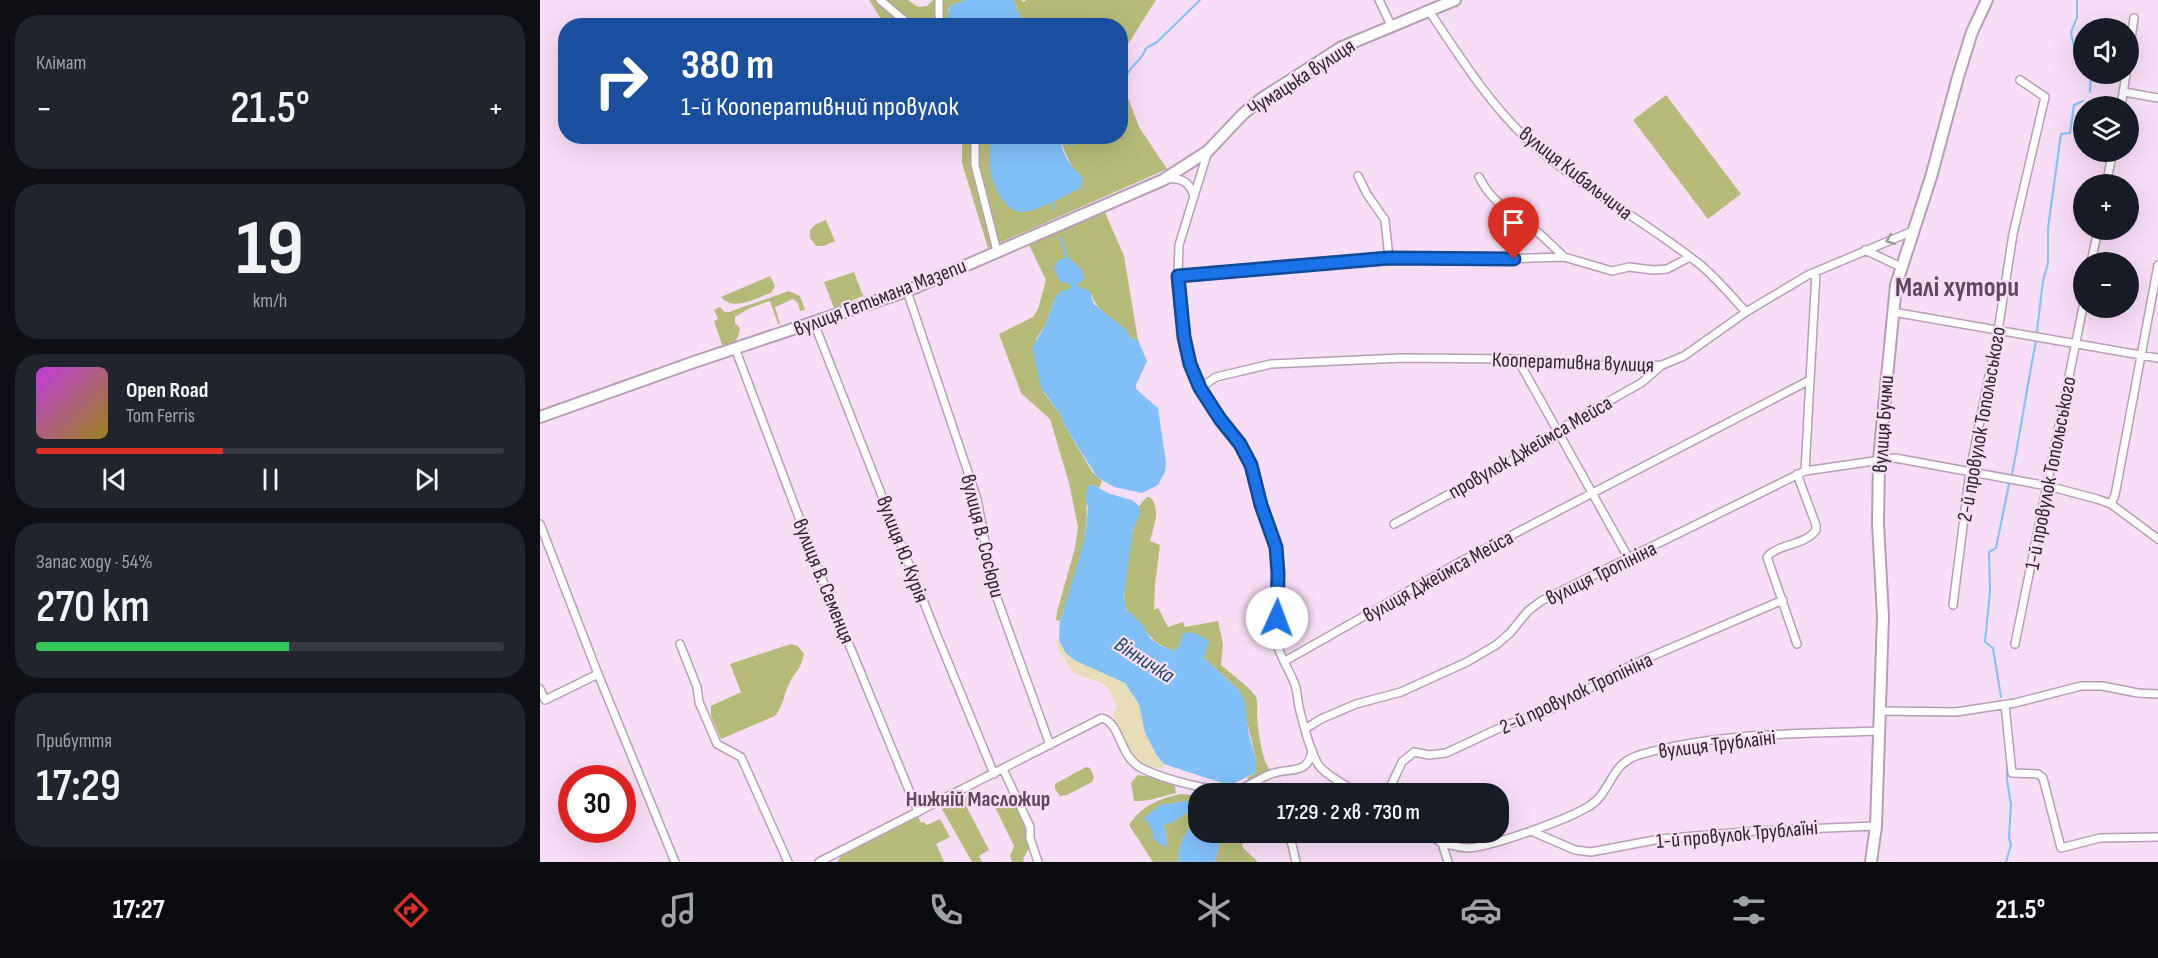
<!DOCTYPE html>
<html lang="uk">
<meta charset="utf-8">
<style>
body{margin:0;font-family:"Sofia Sans Condensed",sans-serif;background:#20242c;color:#f1f3f6;height:100vh;display:flex;flex-direction:column;font-size:22px;white-space:nowrap}
*{box-sizing:border-box;margin:0}
p{font-size:20px;color:#9ea1a6}
.icon{flex:none;width:33px;height:33px;fill:none;stroke:currentColor;stroke-width:2;stroke-linecap:round;stroke-linejoin:round}
.map{position:relative;flex:1;overflow:hidden}
.drawer{display:flex;flex-direction:column;gap:15px;padding:15px;background:#0d0f14;width:540px}
.drawer>*{flex:none}
.top-card{position:absolute;left:18px;top:18px;width:570px;height:126px;border-radius:24px;box-shadow:0 6px 24px #0002;background:#1a4fa0;color:#fff;overflow:hidden}
.fabs{position:absolute;left:1533px;top:18px;display:grid;gap:12px}
.fabs a{display:grid;place-items:center;width:66px;height:66px;border-radius:50%;background:#171b24;box-shadow:0 6px 24px #0002;font-size:30px}
.speed{position:absolute;left:18px;top:765px;display:flex;gap:12px;font-size:30px;font-weight:700;text-align:center}
.speed>*{display:grid;place-content:center;width:78px;height:78px;border-radius:50%;background:#171b24;box-shadow:0 6px 24px #0002;line-height:1}
.speed .limit{border:9px solid #d22;background:#fff;color:#111}
.pin{position:absolute;display:grid;place-items:center;width:51px;height:51px;color:#fff;margin:-62px -26px;border-radius:50% 50% 50% 0;rotate:-45deg;box-shadow:0 0 6px #0007}
.pin .icon{rotate:45deg}
.me{position:absolute;width:66px;margin:-33px;rotate:2deg;stroke-linejoin:round;filter:drop-shadow(0 0 4px #0008)}
.turn{display:flex;align-items:center;gap:21px;height:126px;padding:0 24px;font-size:27px}
.turn .icon{width:78px;height:78px;stroke-width:2.5}
.turn b{display:block;font-size:42px;line-height:51px}
.big{font-size:45px;font-weight:600;line-height:1.1}
.drawer .widget{flex:1;display:flex;flex-direction:column;justify-content:center;gap:9px;min-width:0;padding:0 21px;border-radius:24px;background:#20242c}
.drawer .dial{align-items:center;gap:0}
.dial b{font-size:78px;line-height:1}
.song{display:flex;align-items:center;gap:18px}
.cover{width:72px;height:72px;border-radius:9px;background:linear-gradient(135deg,hsl(290 70% 55%),hsl(50 70% 35%))}
.played{height:6px;border-radius:3px;background:linear-gradient(90deg,#d93025 40%,#363941 40%)}
.keys{display:flex;justify-content:space-around;direction:ltr}
.heat{display:flex;justify-content:space-between;align-items:center;font-size:33px;direction:ltr}
.charge{height:9px;border-radius:4px;background:linear-gradient(90deg,#34c759 54%,#363941 0)}
.trip{position:absolute;left:648px;top:783px;width:321px;height:60px;border-radius:24px;background:#171b24;box-shadow:0 6px 24px #0002;font-weight:600;line-height:60px;text-align:center}
.menu{display:flex;height:96px;justify-content:space-around;align-items:center;background:#090b0e;color:#9ea1a6}
.menu .icon{width:42px;height:42px}
.menu .active{color:#d93025}
.menu b{font-size:27px;color:#f1f3f6}
main{display:flex;flex:1;min-height:0}
.map>svg:first-child{display:block}
.green{fill:#b6bb79}
.sand{fill:#e7ddb8}
.water{fill:#81c0f9}
.lines{fill:none;stroke-linecap:round;stroke-linejoin:round}
.stream{stroke:#81c0f9;stroke-width:2}
.street-casing{stroke:#b79eb6;stroke-width:10}
.secondary-casing{stroke:#b79eb6;stroke-width:14}
.street{stroke:#fff;stroke-width:7}
.secondary{stroke:#fff;stroke-width:10}
.oneway{stroke:#a19ca0}
.route-casing{stroke:#114b97;stroke-width:15}
.route{stroke:#1a73e8;stroke-width:10}
.labels{text-anchor:middle;stroke-width:4.5;stroke-linejoin:round;paint-order:stroke}
.street-label{font-size:21px;fill:#2e242d;stroke:#f8ddf6}
.water-label{font-size:22px;font-style:italic;fill:#1b486d;stroke:#f8ddf6}
.neighbourhood-label{font-size:22px;font-weight:bold;fill:#60495f;stroke:#f8ddf6}
.district-label{font-size:27px;font-weight:bold;fill:#60495f;stroke:#f8ddf6}
</style>
<main>
<section class="drawer">
<div class="widget"><p>Клімат</p>
<div class="heat"><a>−</a><b class="big">21.5°</b><a>+</a></div>
</div>
<div class="widget dial"><b>19</b><p>km/h</p></div>
<div class="widget">
<div class="song"><i class="cover"></i><div><b>Open Road</b><p>Tom Ferris</p></div></div>
<div class="played"></div>
<div class="keys"><svg class="icon" aria-label="previous" viewBox="0 0 24 24"><path d="M18 5L8 12l10 7zM5 5v14"/></svg><svg class="icon" aria-label="pause" viewBox="0 0 24 24"><path d="M8 5v14M16 5v14"/></svg><svg class="icon" aria-label="next" viewBox="0 0 24 24"><path d="M6 5l10 7-10 7zM19 5v14"/></svg></div>
</div>
<div class="widget"><p>Запас ходу · 54%</p><b class="big">270 km</b><div class="charge"></div></div>
<div class="widget"><p>Прибуття</p><b class="big">17:29</b></div>
</section>
<div class="map">
<svg width="1618" height="862" viewBox="0 0 1618 862">
<rect width="100%" height="100%" fill="#f8ddf6"/>
<path class="green" d="M329 0H368L378 7 387 6 393 0H426L411 5 408 10 411 23 414 26 345 25Z
M473 0H481L484 2 486 0H616L581 55 585 90 599 127 627 169 448 248 422 163V137H451V174L533 169 521 143 520 137 580 136V26L484 25Z
M1126 95 1201 194 1168 219 1093 120Z
M565 212 584 256 598 340 592 339C582 325 553 309 552 294L520 292 514 300 506 324 496 339 504 393 520 414 526 428 553 473 562 481 559 488 553 485 548 486C545 501 548 513 546 528 541 560 530 591 520 621L516 620 517 612 535 548 538 527 529 483 510 419 481 393 459 334 493 317 498 309 506 280 488 243Z
M286 220 295 241 284 246H276L270 238V230L276 224Z
M314 272 323 296 294 308 284 282Z
M230 276 235 286 231 293C215 298 194 312 181 297Z
M249 291 260 296 265 310 260 311 258 303 253 299 235 307 240 324H238L230 301 210 308 195 317V323L200 328C198 341 195 343 183 348L174 321 178 319 174 310 180 307 185 312H189Z
M607 497H610C622 510 613 526 610 541L620 545 615 585 614 610 618 608 628 627 643 622 645 627 678 621 683 644 681 665C690 673 712 689 716 697 718 702 717 709 717 715 718 729 722 766 733 773L711 784 707 778 716 772V760L700 691 664 658 643 634 639 646 634 651C619 646 610 639 602 625 598 619 590 615 586 608 581 596 589 542 594 528 596 520 600 515 599 506Z
M251 644 258 646 264 654C260 670 259 667 251 680 244 691 244 705 235 716L181 739 171 716V706L201 692 190 664Z
M546 767 550 768 554 777 552 782 527 795 520 796 515 789V784Z
M598 775 613 777 635 786 636 793C622 796 609 802 594 801L591 783Z
M473 793 488 827 490 846 483 859 484 862H472L470 856 474 846 453 803Z
M641 794 658 796V802L646 801 620 805 605 818 627 842 624 825 627 822 632 823 658 805V822C646 827 636 849 639 862H613L589 825C601 806 620 798 641 794Z
M431 795 434 801 426 806 449 850 439 856 442 862H432L402 809Z
M378 816 381 823 384 822 387 825 400 819 410 837 396 844 404 862H297L300 857 305 853Z
M682 833H707L702 845 704 849 718 862H675Z"/>
<path class="sand" d="M519 640 525 652 585 683 599 704 605 733 617 756 624 764 622 769C614 767 602 766 595 760 582 750 576 728 573 713L577 707C564 671 557 687 532 671L517 648Z"/>
<path class="water" d="M426 0H473L484 25H414C407 19 407 13 411 5Z
M451 137H520C521 151 530 168 542 176L541 188C526 195 497 212 481 212 466 212 453 186 451 174 448 162 450 149 451 137Z
M528 257 542 270 544 279 536 286 550 291 554 304 585 329 592 339 598 340 607 361 596 385V389L618 408 626 463 625 472 618 485 602 493 574 487 557 477 526 428 520 414 501 388 492 348 506 324 515 298 520 292 531 288 530 284 520 282 514 268 518 260Z
M553 485 570 494 592 500 599 506 600 514 593 530 587 571 584 596 586 609 602 624 610 638 621 646 634 651 639 646 643 633C654 631 660 635 669 641L664 658 700 691 705 703 709 735 716 760V772L695 783H682L624 764 617 756 605 733 599 704 585 683 534 660 525 652 519 640 520 621 539 559 546 530 548 507 545 499 548 486Z
M646 801 658 802V805L632 823H627L624 825 627 842 626 848 613 839V831L604 818 620 805Z
M658 822V832L682 833 675 862H639C636 849 646 827 658 822Z"/>
<g class="lines">
<path class="stream" d="M1537 0V17L1531 33 1535 50 1544 64
M1550 92 1551 74
M580 94C585 86 585 79 589 71 595 62 603 59 606 48L617 42 660 0
M520 143 533 144 552 136
M511 200 514 210
M521 238 527 259
M1497 331 1503 281 1508 263V228L1521 134 1530 133 1534 105 1543 101
M1472 474C1481 430 1487 386 1496 341
M1461 697 1453 648 1445 642 1450 591 1449 552 1456 548 1469 484
M1466 862 1471 845 1469 838 1471 804 1467 780V753"/>
<g class="street-casing">
<path id="street" d="M340 0 371 26
M399 0V16L401 26
M839 0 851 25
M889 11C919 55 947 101 986 138 1038 186 1102 219 1158 263 1176 277 1191 296 1206 312
M1588 58 1594 18
M1584 92 1618 98
M1581 106 1586 74
M435 136V165L457 251
M668 151 639 245 638 276 644 337 650 364 660 388 680 419 700 444 711 465 721 505 736 547 738 573 736 640C739 657 751 671 756 688 758 697 758 706 761 715 764 727 773 760 781 768 792 779 807 786 820 794
M818 176 827 194 845 220 849 258
M939 177C953 204 967 208 989 225 1002 235 1013 246 1024 257
M628 179C643 177 651 184 654 197
M1566 184 1573 152
M1325 250 1361 267
M1551 262 1558 230
M638 276 849 258 927 260 1024 257 1072 271 1089 267 1113 270 1127 269 1150 257
M367 291 437 499 454 590 510 745
M1353 312 1618 358
M274 323 396 633 454 774
M195 348 283 581 378 812
M978 360 1089 559
M660 388 676 377 731 364 862 358 973 359 1083 367 1122 365 1144 356 1206 312 1268 275 1375 230
M1265 471 1276 272
M1257 474 1276 525V530C1265 546 1239 543 1227 557L1257 644
M1571 504 1575 495 1618 265
M0 524 58 674 135 862
M854 524 1011 439 1025 426 1101 383 1122 365
M1413 605 1430 471 1458 331 1473 234 1505 97 1480 80
M140 644 157 687 159 702 177 744 201 757 248 862
M1475 644 1544 302
M745 661 916 564 1270 380
M0 689 5 700 58 674
M1465 705 1472 773 1498 774 1503 778 1521 848 1560 838 1618 837
M1340 711 1416 712 1475 703 1541 686H1562L1598 693 1618 694
M765 729 781 719 816 704 861 692 927 662 956 645 970 633 988 611 1001 601 1265 471 1355 458 1508 486 1557 499 1571 504 1618 539
M463 769 490 827V838L498 862
M847 794 862 762 874 752 889 755 906 753 964 726 1011 709 1096 663 1243 600
M991 831 1035 850 1051 852 1120 839 1216 831 1336 826
M749 832 756 862
M885 832 902 843 908 862
M902 843C911 845 920 848 929 848 952 846 1042 816 1057 800 1073 783 1073 763 1099 755 1176 732 1260 734 1340 731
M279 862 562 718C582 724 578 757 603 769 624 779 674 793 696 790 710 787 721 776 734 773 752 768 769 774 772 750"/>
</g>
<g class="secondary-casing">
<path id="secondary" d="M0 417 154 362 367 291 623 180 668 151 703 114 721 99 802 47 915 0
M1331 862 1336 826 1343 617 1338 524 1339 459 1356 285 1391 177 1418 77 1432 32 1447 0"/>
</g>
<use href="#street" class="street"/>
<use href="#secondary" class="secondary"/>
</g>
<defs><path id="oneway-chevron" d="M-2-3.5L2.5 0L-2 3.5" fill="none" stroke-width="1.6" stroke-linecap="round" stroke-linejoin="round" transform="scale(1.5)"/></defs>
<use class="oneway" href="#oneway-chevron" transform="translate(1350 240) rotate(158)"/>
<g class="lines">
<g class="route-casing">
<path id="route" d="M737 618 738 573 736 547 721 505 711 465 700 444 680 419 660 388 650 364 644 337 638 276 849 258 974 259"/>
</g>
<use href="#route" class="route"/>
</g>
<g class="labels">
<g class="street-label">
<text transform="translate(761 77) rotate(-33)" y="7">Чумацька вулиця</text>
<text transform="translate(1036 173) rotate(38)" y="7">вулиця Кибальчича</text>
<text transform="translate(340 297) rotate(-21)" y="7">вулиця Гетьмана Мазепи</text>
<text transform="translate(1033 362) rotate(2)" y="7">Кооперативна вулиця</text>
<text transform="translate(1343 424) rotate(-86)" y="7">вулиця Бучми</text>
<text transform="translate(1441 424) rotate(-80)" y="7">2-й провулок Топольського</text>
<text transform="translate(990 447) rotate(-30)" y="7">провулок Джеймса Мейса</text>
<text transform="translate(1510 473) rotate(-79)" y="7">1-й провулок Топольського</text>
<text transform="translate(443 536) rotate(76)" y="7">вулиця В. Сосюри</text>
<text transform="translate(363 549) rotate(69)" y="7">вулиця Ю. Курія</text>
<text transform="translate(1061 573) rotate(-26)" y="7">вулиця Тропініна</text>
<text transform="translate(898 576) rotate(-29)" y="7">вулиця Джеймса Мейса</text>
<text transform="translate(284 581) rotate(68)" y="7">вулиця В. Семенця</text>
<text transform="translate(1036 693) rotate(-25)" y="7">2-й провулок Тропініна</text>
<text transform="translate(1177 744) rotate(-7)" y="7">вулиця Трублаїні</text>
<text transform="translate(1197 834) rotate(-5)" y="7">1-й провулок Трублаїні</text>
</g>
<g class="water-label">
<text transform="translate(605 659) rotate(33)" y="8">Вінничка</text>
</g>
<g class="neighbourhood-label">
<text x="438" y="806">Нижній Масложир</text>
</g>
<g class="district-label">
<text x="1417" y="296">Малі хутори</text>
</g>
</g>
</svg>
<div class="fabs">
<a><svg class="icon" aria-label="sound" viewBox="0 0 24 24"><path d="M4 9h4l5-4v14l-5-4H4zM17 9q2 3 0 6"/></svg></a>
<a><svg class="icon" aria-label="layers" viewBox="0 0 24 24"><path d="M12 4l9 5-9 5-9-5zM3 14l9 5 9-5"/></svg></a>
<a>+</a>
<a>−</a>
</div>
<div class="speed"><div class="limit">30</div></div>
<div class="pin" style="left:974px;top:259px;background:#d93025"><svg class="icon" aria-label="arrive" viewBox="0 0 24 24"><path d="M6 21V4h12l-3 4 3 4H6"/></svg></div>
<svg class="me" style="left:737px;top:618px" viewBox="-20 -20 40 40"><circle r="19" fill="#fff"/><path d="M0-13L10 11 0 6-10 11z" fill="#1a73e8"/></svg>
<div class="trip">17:29 · 2 хв · 730 m</div>
<div class="top-card">
<div class="turn"><svg class="icon" aria-label="right" viewBox="0 0 24 24"><path d="M7 20v-9h11M14 6l5 5-5 5"/></svg><div><b>380 m</b>1-й Кооперативний провулок</div></div>
</div>
</div>
</main>
<nav class="menu">
<b>17:27</b>
<svg class="icon active" aria-label="directions" viewBox="0 0 24 24"><path d="M12 3l9 9-9 9-9-9zM9 14v-3h6M13 9l2 2-2 2"/></svg>
<svg class="icon" aria-label="music" viewBox="0 0 24 24"><path d="M9 18V5l10-2v13"/><circle cx="6" cy="18" r="3"/><circle cx="16" cy="16" r="3"/></svg>
<svg class="icon" aria-label="phone" viewBox="0 0 24 24"><path d="M5 4h4l2 5-3 2q2 4 5 5l2-3 5 2v4C11 20 4 13 5 4z"/></svg>
<svg class="icon" aria-label="climate" viewBox="0 0 24 24"><path d="M12 3v18M4 7l16 10M4 17L20 7"/></svg>
<svg class="icon" aria-label="car" viewBox="0 0 24 24"><path d="M5 17H2v-5l4-1 3-4h7l3 4 3 1v5h-3M9 17h6M6 11h13"/><circle cx="7" cy="17" r="2"/><circle cx="17" cy="17" r="2"/></svg>
<svg class="icon" aria-label="filters" viewBox="0 0 24 24"><path d="M4 7h16M4 17h16"/><circle cx="9" cy="7" r="2"/><circle cx="15" cy="17" r="2"/></svg>
<b>21.5°</b>
</nav>
